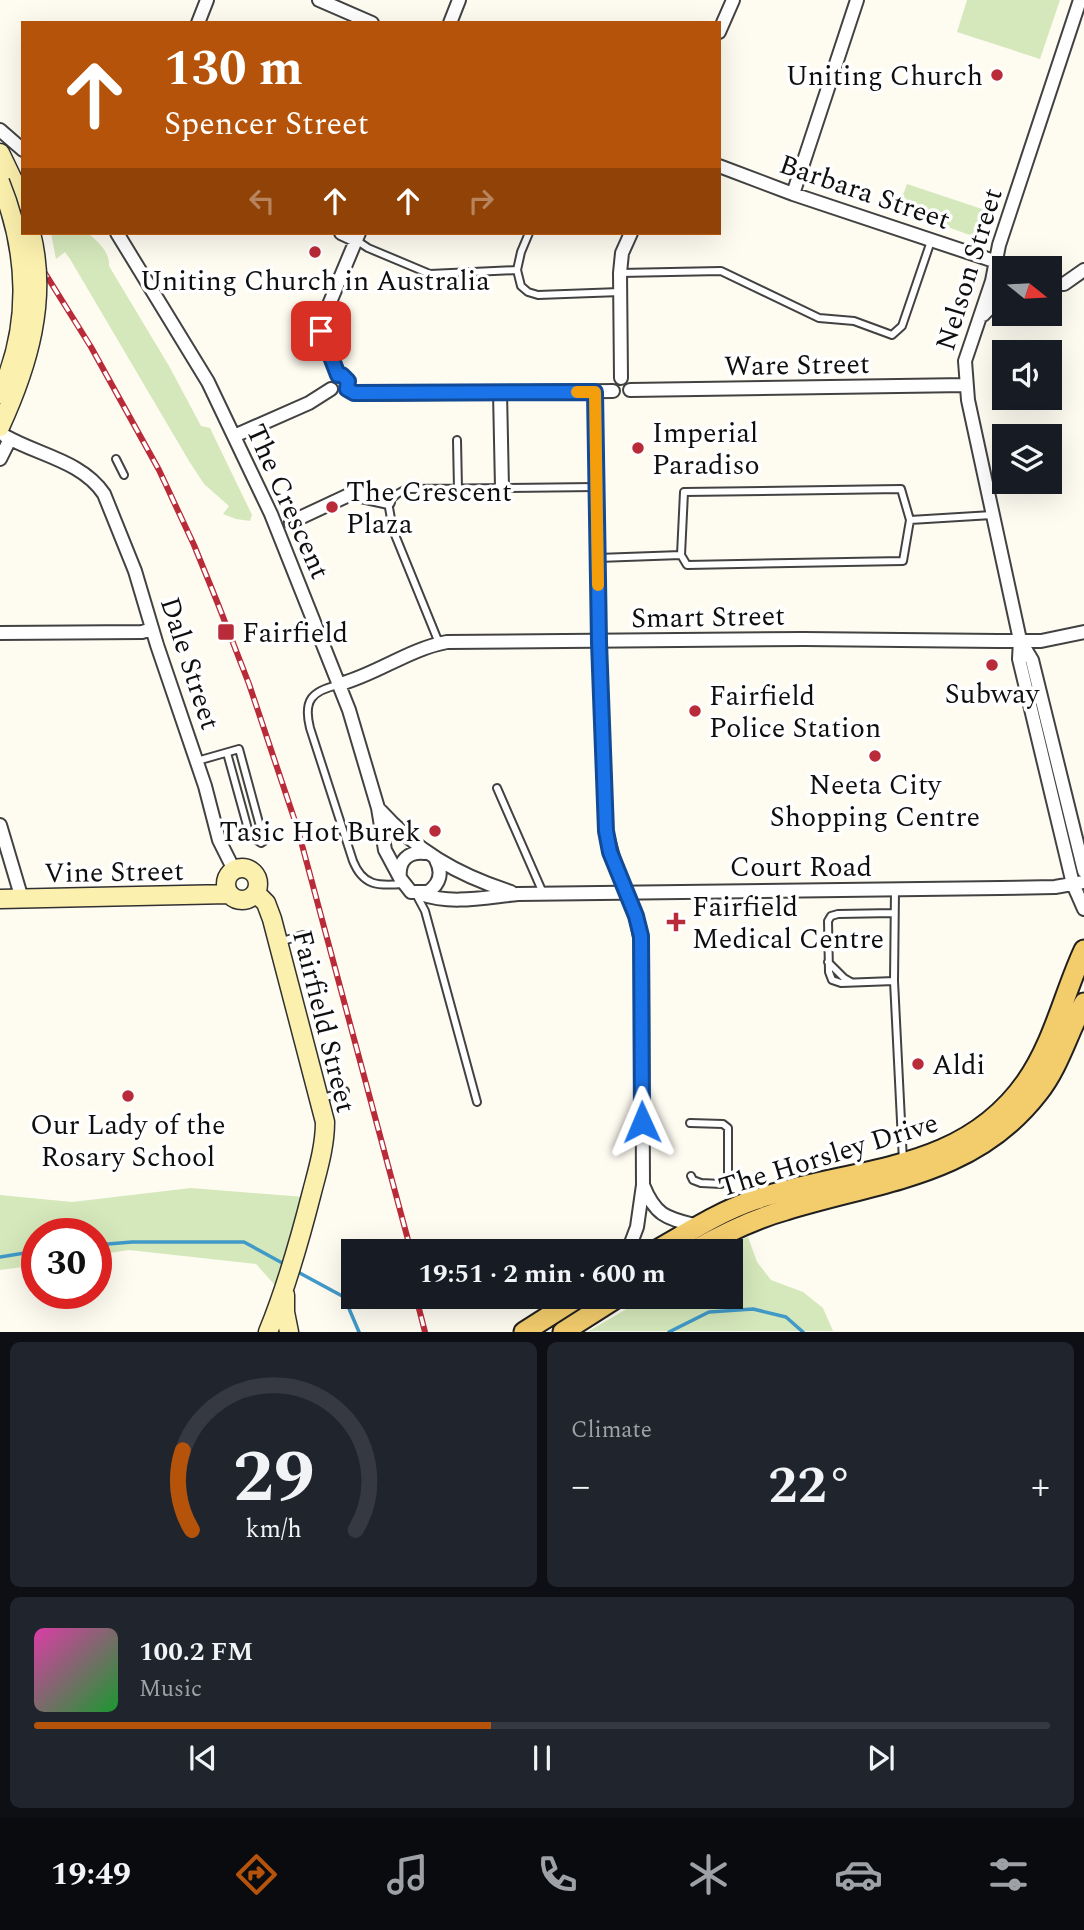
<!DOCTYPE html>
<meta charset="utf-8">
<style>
body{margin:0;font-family:Spectral,serif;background:#20242c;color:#f1f3f6;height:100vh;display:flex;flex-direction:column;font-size:26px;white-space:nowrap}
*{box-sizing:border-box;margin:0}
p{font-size:23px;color:#9ea1a6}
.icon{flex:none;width:38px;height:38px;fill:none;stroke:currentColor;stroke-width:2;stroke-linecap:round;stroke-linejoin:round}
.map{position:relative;height:1332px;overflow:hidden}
.details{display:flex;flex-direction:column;gap:10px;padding:10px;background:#0d0f14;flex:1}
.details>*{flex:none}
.guide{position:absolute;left:21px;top:21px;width:700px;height:214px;border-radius:0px;box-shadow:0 7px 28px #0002;background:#b45309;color:#fff;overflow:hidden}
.needle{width:46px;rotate:108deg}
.controls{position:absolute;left:992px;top:256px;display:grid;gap:14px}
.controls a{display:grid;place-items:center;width:70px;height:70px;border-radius:0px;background:#171b24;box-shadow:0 7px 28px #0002;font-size:35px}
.speed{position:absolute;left:21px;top:1218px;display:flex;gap:14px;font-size:35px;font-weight:700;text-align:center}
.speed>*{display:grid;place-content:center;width:91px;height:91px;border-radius:50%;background:#171b24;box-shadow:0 7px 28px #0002;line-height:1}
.speed .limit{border:10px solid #d22;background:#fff;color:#111}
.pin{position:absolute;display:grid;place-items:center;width:60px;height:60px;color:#fff;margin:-30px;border-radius:14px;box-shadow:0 4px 10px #0006}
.me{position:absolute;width:77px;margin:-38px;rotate:359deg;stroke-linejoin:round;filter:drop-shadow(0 0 5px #0008)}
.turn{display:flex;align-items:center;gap:24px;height:147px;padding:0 28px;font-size:32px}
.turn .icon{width:91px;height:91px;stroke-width:2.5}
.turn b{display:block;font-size:49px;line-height:60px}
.lanes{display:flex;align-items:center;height:66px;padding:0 28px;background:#0003;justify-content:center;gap:35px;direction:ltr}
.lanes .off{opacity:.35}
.big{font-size:52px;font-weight:700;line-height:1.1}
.details .widget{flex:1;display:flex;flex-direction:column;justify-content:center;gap:10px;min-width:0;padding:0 24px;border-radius:10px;background:#20242c}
.details .dial{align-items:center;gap:0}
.dial svg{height:182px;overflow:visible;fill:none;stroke:#363941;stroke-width:7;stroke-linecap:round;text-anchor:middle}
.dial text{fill:#f1f3f6;stroke:none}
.song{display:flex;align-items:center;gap:21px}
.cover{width:84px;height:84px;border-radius:10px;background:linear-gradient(135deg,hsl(320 70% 55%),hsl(130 70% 35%))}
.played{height:7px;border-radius:4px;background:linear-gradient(90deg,#b45309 45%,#363941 45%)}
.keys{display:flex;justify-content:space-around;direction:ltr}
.heat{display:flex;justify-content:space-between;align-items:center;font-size:38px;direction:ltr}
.details .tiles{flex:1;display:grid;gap:10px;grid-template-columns:1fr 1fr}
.widget:last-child{grid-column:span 2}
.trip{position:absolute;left:341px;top:1239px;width:402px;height:70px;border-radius:0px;background:#171b24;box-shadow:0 7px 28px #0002;font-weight:700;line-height:70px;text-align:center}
.tabs{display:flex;height:112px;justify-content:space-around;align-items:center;background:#090b0e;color:#9ea1a6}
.tabs .icon{width:49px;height:49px}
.tabs .on{color:#b45309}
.tabs b{font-size:32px;color:#f1f3f6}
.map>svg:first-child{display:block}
.green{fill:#d5e8bb}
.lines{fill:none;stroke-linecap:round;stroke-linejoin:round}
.stream{stroke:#4199c8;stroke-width:3.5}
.lane-casing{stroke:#424242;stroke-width:10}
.street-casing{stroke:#424242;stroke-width:16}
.secondary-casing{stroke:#313131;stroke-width:21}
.primary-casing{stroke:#202020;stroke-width:23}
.lane{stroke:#fff;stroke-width:6}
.street{stroke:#fff;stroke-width:12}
.secondary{stroke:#fcf0ae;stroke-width:18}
.primary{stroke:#f3cc6c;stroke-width:19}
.rail-casing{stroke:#ba2b39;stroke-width:6}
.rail{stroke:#fff;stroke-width:3.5;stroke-dasharray:10;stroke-linecap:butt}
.secondary-bridge-casing{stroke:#313131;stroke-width:21;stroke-linecap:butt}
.secondary-bridge{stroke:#fcf0ae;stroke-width:18}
.route-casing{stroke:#114b97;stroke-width:18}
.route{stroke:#1a73e8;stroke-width:12}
.slow{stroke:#f59e0b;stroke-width:12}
.poi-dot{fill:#ba2b39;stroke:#fff;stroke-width:2.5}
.labels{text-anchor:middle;stroke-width:7;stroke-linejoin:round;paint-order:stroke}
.poi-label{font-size:28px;fill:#0f0f0f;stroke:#fff;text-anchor:start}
.street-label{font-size:28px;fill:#0f0f0f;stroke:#fff}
</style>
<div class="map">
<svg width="1084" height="1332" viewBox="0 0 1084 1332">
<rect width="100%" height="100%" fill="#fefbf1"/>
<path class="green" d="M967 0H1060L1040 59 957 32Z
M907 184 991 212 983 234 978 238 898 209Z
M51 233H88C98 242 110 252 109 266L169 366 201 426 210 428 252 515 250 521 236 519 223 514 229 506 204 484 189 461 70 259 65 252 56 259Z
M191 1188 305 1197 280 1291 256 1264 129 1250 96 1255V1234H37V1265L0 1270V1195L72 1202Z
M748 1237 757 1262 771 1280 803 1292 823 1308 833 1331H589L647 1297H732V1251H716Z"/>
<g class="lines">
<path class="stream" d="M96 1245 132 1242H244L286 1265
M0 1257 37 1251
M296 1271 344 1297 359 1332
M669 1332 709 1312 753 1309 786 1317 803 1332"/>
<g class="lane-casing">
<path id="lane" d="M356 240 368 248 430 274 517 270 521 286 528 292 538 295 620 292
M517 270 521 252 529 233
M620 273 721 271 819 318 854 321 892 335 902 326 931 241
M457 440 458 489
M116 459 124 475
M901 489 910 520 903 561 687 565 681 555 684 492Z
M910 520 992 515
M598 558 681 555
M439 643 393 530 388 502 397 494 406 489 596 487
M338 685C312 691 303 700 310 728L353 861C363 886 378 886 402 884
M197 761 239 749 264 841 261 843 251 836 248 829 227 753
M497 788 543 893
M895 890 894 981 903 1161
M416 894 425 911 477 1102
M279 942 303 935
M828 962 844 978 851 982
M894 981 841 983 832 980 829 972 828 921 831 916 838 914 894 913
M320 1099 345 1091
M690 1123 723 1124 728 1128V1174L726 1180 721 1184 701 1183 693 1180 691 1176"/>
</g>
<g class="street-casing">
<path id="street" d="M319 0 372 23
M1080 0 999 245 992 281 965 361 968 400 1020 640 1019 659 1073 884 1084 909
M198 23 207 0
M450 23 459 0
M719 32 733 0
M0 130 23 150
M719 166 793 194 1015 268
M793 194 857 0
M117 233 208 382 271 514 349 710 378 808 385 850 400 878
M341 233 356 240
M1050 284H1064L1084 270
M983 315 1004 293
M338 375 322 337 320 326 359 233
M621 378 620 273 622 253 631 233
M347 389 358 394 613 391
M630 390 966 385
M500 392 502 488
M595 392 599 642 606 831 616 868 636 916 642 948 643 1185 637 1227 628 1251
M5 436C38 455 82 461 104 494L135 571 157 645 205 786 219 840 234 870
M234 436 309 403 331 389
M0 459 10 439
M291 522 351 494 388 502
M0 633 142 632 152 629
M1020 640 1032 660 1084 871
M340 684C377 674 409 649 447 642L804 639 998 641H1041L1084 632
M378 808C417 851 455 874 511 892
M0 825 22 899
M425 853C408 851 398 861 400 878L411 892H428C440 884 443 873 436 860
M421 894C452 905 486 897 518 894L1000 888 1055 887 1084 882
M643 1185C656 1217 667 1218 698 1226"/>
</g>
<g class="secondary-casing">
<path id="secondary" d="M0 153 23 201
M226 884a16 16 0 1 1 32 0a16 16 0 1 1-32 0Z
M256 893 266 903 272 919 325 1122C325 1146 318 1169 312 1192 300 1239 287 1286 268 1332
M0 899 229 894
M285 1295V1312L289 1332"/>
</g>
<g class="primary-casing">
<path id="primary" d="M655 1251C687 1233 719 1212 754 1200 851 1166 960 1176 1026 1082 1054 1042 1064 993 1084 950
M693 1251C723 1234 753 1219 786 1210 879 1181 974 1176 1038 1093 1059 1067 1068 1032 1084 1003
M524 1332 579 1297
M563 1332 618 1297"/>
</g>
<use href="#lane" class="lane"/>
<use href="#street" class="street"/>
<use href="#secondary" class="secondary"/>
<use href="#primary" class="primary"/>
<g class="rail-casing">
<path id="rail" d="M0 201 91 347 159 470 194 545 218 604 249 684 298 830 411 1251
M416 1297 425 1332"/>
</g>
<use href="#rail" class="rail"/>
<g class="secondary-bridge-casing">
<path id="secondary-bridge" d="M0 182C28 251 32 325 0 394
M0 427C28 366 48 300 31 233"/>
</g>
<use href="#secondary-bridge" class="secondary-bridge"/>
</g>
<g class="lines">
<g class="route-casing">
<path id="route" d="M321 331 338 375H342L348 381 347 389 354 393 595 392 599 642 606 831 610 852 636 916 641 936 642 1122"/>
</g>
<use href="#route" class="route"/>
<path class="slow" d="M577 392H595L598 585"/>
</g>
<g class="poi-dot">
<circle cx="997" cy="75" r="7"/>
<circle cx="315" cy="252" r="7"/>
<circle cx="638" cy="448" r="7"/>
<circle cx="332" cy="507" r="7"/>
<rect x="217" y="623" width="18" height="18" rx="3.5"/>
<circle cx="992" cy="665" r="7"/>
<circle cx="695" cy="711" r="7"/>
<circle cx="875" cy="756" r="7"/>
<circle cx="435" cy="831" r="7"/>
<path d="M672.5 911.5h7v7h7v7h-7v7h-7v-7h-7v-7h7z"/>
<circle cx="918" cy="1064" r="7"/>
<circle cx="128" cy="1096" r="7"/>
</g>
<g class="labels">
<g class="poi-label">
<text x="983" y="85" text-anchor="end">Uniting Church</text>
<text x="315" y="290" text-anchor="middle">Uniting Church in Australia</text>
<text x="652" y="442">Imperial<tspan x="652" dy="32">Paradiso</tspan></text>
<text x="346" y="501">The Crescent<tspan x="346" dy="32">Plaza</tspan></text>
<text x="242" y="642">Fairfield</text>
<text x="992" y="703" text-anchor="middle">Subway</text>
<text x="709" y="705">Fairfield<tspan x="709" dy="32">Police Station</tspan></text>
<text x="875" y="794" text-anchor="middle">Neeta City<tspan x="875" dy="32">Shopping Centre</tspan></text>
<text x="421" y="841" text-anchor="end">Tasic Hot Burek</text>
<text x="692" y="916">Fairfield<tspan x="692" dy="32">Medical Centre</tspan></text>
<text x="932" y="1074">Aldi</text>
<text x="128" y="1134" text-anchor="middle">Our Lady of the<tspan x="128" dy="32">Rosary School</tspan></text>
</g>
<g class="street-label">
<text transform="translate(865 191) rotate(19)" y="10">Barbara Street</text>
<text transform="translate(968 269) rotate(-73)" y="10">Nelson Street</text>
<text transform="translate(797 364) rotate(-1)" y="10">Ware Street</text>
<text transform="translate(289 501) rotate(66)" y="10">The Crescent</text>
<text transform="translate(708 616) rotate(-1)" y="10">Smart Street</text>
<text transform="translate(191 663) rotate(72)" y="10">Dale Street</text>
<text x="801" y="876">Court Road</text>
<text transform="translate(114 871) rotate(-1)" y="10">Vine Street</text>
<text transform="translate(325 1021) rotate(76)" y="10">Fairfield Street</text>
<text transform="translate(828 1154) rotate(-17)" y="10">The Horsley Drive</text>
</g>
</g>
</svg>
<div class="controls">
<a><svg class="needle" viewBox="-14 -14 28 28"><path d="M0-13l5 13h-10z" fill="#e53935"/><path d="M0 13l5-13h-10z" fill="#9ea1a6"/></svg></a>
<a><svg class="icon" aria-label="sound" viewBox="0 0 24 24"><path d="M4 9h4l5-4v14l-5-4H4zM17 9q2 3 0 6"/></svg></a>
<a><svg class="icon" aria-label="layers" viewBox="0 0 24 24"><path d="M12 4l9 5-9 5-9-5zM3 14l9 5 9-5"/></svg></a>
</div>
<div class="speed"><div class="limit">30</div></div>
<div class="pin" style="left:321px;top:331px;background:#d93025"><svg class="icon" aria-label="arrive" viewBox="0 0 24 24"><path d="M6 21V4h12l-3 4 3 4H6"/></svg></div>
<svg class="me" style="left:642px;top:1122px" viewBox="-20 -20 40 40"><path d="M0-17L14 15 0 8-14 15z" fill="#1a73e8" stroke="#fff" stroke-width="4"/></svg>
<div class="trip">19:51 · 2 min · 600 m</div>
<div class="guide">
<div class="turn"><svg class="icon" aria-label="ahead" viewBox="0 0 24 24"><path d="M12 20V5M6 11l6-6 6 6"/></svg><div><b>130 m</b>Spencer Street</div></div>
<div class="lanes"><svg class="icon off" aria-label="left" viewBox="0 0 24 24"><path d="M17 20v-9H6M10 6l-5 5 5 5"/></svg><svg class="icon" aria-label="ahead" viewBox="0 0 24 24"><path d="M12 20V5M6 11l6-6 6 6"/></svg><svg class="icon" aria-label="ahead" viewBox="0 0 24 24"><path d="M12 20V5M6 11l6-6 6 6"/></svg><svg class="icon off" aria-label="right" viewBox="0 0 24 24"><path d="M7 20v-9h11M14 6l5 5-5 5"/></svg></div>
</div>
</div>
<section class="details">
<div class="tiles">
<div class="widget dial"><svg viewBox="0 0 100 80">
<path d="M14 69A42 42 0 1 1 86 69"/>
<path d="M14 69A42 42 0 0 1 10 34" stroke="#b45309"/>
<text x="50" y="56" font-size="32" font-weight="700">29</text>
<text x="50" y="72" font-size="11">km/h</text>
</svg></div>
<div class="widget"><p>Climate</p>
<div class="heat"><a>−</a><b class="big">22°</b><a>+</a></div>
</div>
<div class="widget">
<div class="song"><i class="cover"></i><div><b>100.2 FM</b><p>Music</p></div></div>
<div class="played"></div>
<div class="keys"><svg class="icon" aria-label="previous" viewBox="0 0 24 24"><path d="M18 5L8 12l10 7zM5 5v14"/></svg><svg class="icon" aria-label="pause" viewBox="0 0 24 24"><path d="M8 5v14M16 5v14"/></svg><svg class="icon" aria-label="next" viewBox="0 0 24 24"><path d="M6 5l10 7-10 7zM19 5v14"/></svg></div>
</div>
</div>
</section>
<nav class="tabs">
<b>19:49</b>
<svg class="icon on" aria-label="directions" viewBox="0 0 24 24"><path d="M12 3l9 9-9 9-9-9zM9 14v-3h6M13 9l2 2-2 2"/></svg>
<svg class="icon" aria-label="music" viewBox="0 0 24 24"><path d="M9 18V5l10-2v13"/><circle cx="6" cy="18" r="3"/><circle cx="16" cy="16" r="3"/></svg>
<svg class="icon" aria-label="phone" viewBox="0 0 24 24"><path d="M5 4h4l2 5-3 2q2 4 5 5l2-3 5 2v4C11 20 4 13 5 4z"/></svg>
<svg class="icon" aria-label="climate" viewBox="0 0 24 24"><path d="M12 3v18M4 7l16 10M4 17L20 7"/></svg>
<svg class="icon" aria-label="car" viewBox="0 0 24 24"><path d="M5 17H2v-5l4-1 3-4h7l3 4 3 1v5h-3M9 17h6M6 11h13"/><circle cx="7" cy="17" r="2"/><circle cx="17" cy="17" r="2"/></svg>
<svg class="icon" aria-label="filters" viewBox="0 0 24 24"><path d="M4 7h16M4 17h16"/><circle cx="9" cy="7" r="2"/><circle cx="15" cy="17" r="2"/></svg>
</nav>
